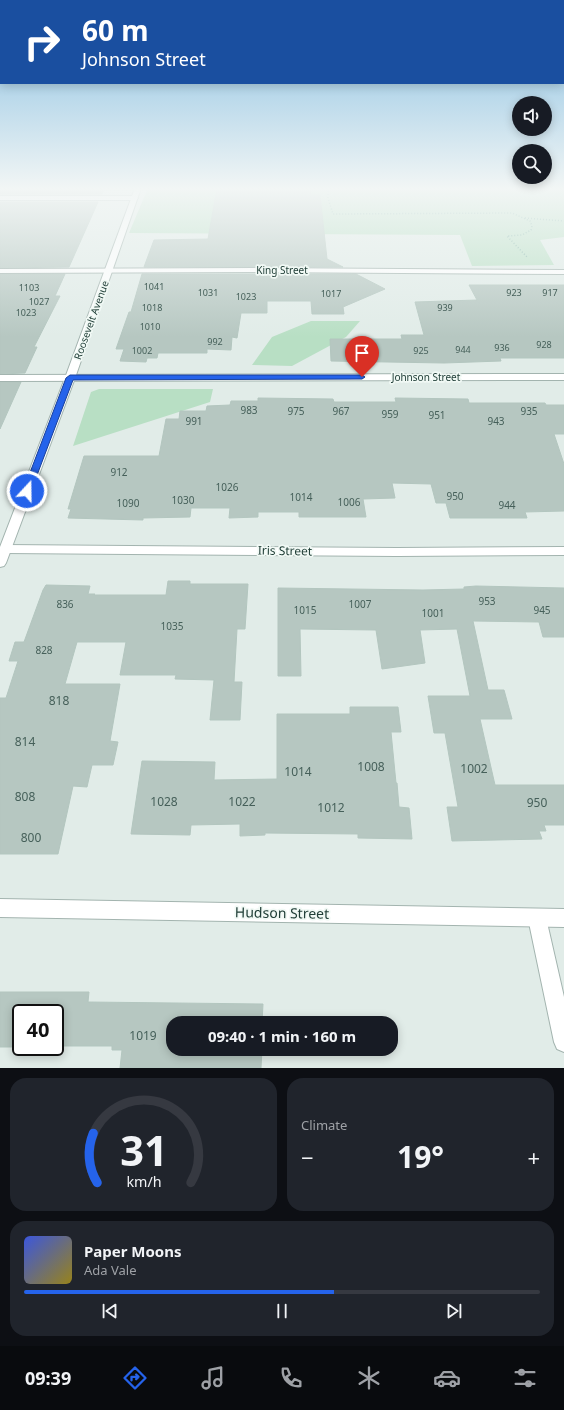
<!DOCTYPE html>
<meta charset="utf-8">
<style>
body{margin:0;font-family:"Noto Sans",sans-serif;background:#20242c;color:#f1f3f6;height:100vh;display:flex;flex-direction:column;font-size:15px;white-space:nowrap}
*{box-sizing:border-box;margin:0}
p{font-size:13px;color:#9ea1a6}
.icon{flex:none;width:22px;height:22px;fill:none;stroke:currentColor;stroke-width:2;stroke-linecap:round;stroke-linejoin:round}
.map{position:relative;height:1068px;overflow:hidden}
.details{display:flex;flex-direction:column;gap:10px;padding:10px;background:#0d0f14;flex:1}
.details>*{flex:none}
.banner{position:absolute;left:0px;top:0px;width:564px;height:84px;box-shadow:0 2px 10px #0003;background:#1a4fa0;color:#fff;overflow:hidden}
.buttons{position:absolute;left:512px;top:96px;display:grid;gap:8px}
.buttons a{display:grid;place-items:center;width:40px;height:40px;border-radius:50%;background:#171b24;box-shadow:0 2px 10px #0003;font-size:20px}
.speed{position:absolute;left:12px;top:1004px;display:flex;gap:8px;font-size:20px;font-weight:700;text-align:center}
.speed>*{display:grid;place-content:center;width:52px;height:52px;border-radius:50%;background:#171b24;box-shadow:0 2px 10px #0003;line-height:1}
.speed .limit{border:2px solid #111;border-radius:6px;background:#fff;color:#111}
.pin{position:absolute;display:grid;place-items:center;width:34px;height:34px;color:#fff;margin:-41px -17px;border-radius:50% 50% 50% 0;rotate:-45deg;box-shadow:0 0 4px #0007}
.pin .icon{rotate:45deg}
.me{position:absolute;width:44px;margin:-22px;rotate:21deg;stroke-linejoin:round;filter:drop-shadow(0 0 3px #0008)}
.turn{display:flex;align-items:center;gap:14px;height:84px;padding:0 16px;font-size:18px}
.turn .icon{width:52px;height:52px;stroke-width:2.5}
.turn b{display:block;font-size:28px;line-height:34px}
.big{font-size:30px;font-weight:700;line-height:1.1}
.details .tile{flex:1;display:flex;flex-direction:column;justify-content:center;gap:6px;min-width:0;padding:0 14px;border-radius:16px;background:#20242c}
.details .dial{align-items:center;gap:0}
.dial svg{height:104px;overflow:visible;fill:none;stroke:#363941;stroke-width:7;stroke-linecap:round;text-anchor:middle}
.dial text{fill:#f1f3f6;stroke:none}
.song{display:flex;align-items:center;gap:12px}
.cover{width:48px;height:48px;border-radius:6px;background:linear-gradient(135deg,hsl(230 70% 55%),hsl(50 70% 35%))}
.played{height:4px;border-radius:2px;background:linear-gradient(90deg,#2563eb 60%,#363941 60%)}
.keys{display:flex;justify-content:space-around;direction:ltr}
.heat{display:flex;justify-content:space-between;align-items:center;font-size:22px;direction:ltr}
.details .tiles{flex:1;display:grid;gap:10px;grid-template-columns:1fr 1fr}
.tile:last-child{grid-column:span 2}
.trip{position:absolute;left:166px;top:1016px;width:232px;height:40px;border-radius:16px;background:#171b24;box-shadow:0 2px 10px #0003;font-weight:700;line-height:40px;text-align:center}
.tabs{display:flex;height:64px;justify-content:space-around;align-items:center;background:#090b0e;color:#9ea1a6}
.tabs .icon{width:28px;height:28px}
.tabs .on{color:#2563eb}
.tabs b{font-size:18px;color:#f1f3f6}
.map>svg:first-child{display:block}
.green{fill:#b8dfc4}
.building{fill:#b6c7c1;stroke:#b3c6bf}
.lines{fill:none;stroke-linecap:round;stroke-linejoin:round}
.minor-casing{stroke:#a3b4af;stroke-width:2}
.tertiary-casing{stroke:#a3b4af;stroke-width:2}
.path{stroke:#7fb2a4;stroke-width:1.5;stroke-dasharray:1 2;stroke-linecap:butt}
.minor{fill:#fff;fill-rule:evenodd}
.tertiary{fill:#fff;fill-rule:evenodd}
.route{fill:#2563eb;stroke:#184099}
.labels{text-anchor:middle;stroke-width:3.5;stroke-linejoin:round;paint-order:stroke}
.far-number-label{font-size:9px;fill:#46605a}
.far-street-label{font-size:10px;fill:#203e37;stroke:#f1f9f5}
.number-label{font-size:10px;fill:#46605a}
.street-label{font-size:12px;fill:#203e37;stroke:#f1f9f5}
.near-number-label{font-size:12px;fill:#46605a}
.near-street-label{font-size:14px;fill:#203e37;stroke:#f1f9f5}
</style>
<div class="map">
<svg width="564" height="1068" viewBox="0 0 564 1068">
<rect width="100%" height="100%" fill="#e1ece8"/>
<path class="green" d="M148 188H564V237L540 240 554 265 472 266 460 235 129 233Z
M311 321H360L346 337 292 366 252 365 272 337Z
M99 389H213L210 402 73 446 91 392Z"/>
<path class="building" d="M0 188H105L102 194H0Z
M217 188H309L311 195H320L327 259 343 267H144L154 240 208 239Z
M0 202H98L69 267 0 268Z
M0 274H65L55 296H60L34 347H37L25 373 0 374Z
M142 274H356L385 289 343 307 344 314H312L311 301H267V313H241L237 338 232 337 231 350 207 349V353H158L157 358H147L146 362 120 361 124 349H116L129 312H131Z
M469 285H564V358H500L501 361 444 363 331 361 330 339H402L401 335H424L415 302 477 300Z
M0 382H21L0 429Z
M258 398 333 399 334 402H396L395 398 468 399 469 403H545L546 405H564V434H554L564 464V511L525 512 527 518H450L446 503H436L431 484 392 483 395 498 363 499 366 517H299V512H258V517L229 518 230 508H191L190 517 143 518V520L68 518 71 509H68L84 456H159L166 419H179L180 411H206L207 406 230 405 231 401H258Z
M168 581H190V584H248L245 629H237L234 682H242L240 720H210L214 680 175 679 176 675H120L126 642H77L65 684H120L110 741 118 742 113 765H92L87 787 73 786 58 854H0V698H6L18 661H9L15 642H24L43 590 46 585 90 586 88 594H95L94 595H166Z
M476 586 564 588V637H543L539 622 473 621 488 690H504L512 719H480L495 785H564V825H544L546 831H539L542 839 452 841 447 807H458L445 733H434L428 696H470L457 629 420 630 425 663 382 669 376 630 300 629 301 676H278V588L423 590 464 589V587Z
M350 707H398L401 732H391L396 783H397L399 807 409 808 412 839 358 838V834L265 833V835L240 836V824L191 825 190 835 131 834 142 761 215 762 214 780 277 779V714H350Z
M0 992H89L88 1002 263 1004 262 1023H173V1049H262L261 1068H120L122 1050H112V1046H55V1013H21V1047H0Z"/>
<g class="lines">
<g class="minor-casing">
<path id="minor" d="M0 196H135L138 198 135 200H0Z
M257 268 564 270V274L257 272 0 273V269Z
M564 374V380L0 381V375Z
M5 545 397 548 564 547V555L397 556 5 553 0 551 1 546Z
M537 909 543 912 546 918 564 997V1052L557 1049 554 1042 528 918 531 912Z"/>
</g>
<g class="tertiary-casing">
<path id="tertiary" d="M135 188H141L75 378 6 563 4 566 0 567V547L65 378Z
M0 899 564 909V927L0 917Z"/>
</g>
<path class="path" d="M328 188V198L333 214 512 213 530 221 532 226 531 230 522 235 507 236 527 257
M556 188 564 190
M525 218 564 221"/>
<use href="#minor" class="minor"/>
<use href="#tertiary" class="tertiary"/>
</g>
<linearGradient id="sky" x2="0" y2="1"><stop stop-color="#80bbe0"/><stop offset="0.56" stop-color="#f2f6f5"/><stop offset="1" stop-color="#f2f6f5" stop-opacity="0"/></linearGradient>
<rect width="564" height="337" fill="url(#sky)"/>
<path class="route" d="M70 375H362L365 377 362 379 73 380 31 491 30 493H24L23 491 66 378Z"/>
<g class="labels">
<g class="far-number-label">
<text x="154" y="290">1041</text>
<text x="29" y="291">1103</text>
<text x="208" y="296">1031</text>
<text x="514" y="296">923</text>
<text x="550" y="296">917</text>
<text x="331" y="297">1017</text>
<text x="246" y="300">1023</text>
<text x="39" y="305">1027</text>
<text x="152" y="311">1018</text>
<text x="445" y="311">939</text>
<text x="26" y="316">1023</text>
<text x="150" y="330">1010</text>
<text x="215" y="345">992</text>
<text x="544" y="348">928</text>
<text x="502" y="351">936</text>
<text x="463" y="353">944</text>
<text x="142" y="354">1002</text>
<text x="421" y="354">925</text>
</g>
<g class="far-street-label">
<text x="282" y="274">King Street</text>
<text transform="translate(91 320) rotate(-70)" y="4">Roosevelt Avenue</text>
<text x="426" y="381">Johnson Street</text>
</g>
<g class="number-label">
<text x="249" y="414">983</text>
<text x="296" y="415">975</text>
<text x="341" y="415">967</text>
<text x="529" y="415">935</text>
<text x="390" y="418">959</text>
<text x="437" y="419">951</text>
<text x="194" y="425">991</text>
<text x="496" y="425">943</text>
<text x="119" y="476">912</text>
<text x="227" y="491">1026</text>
<text x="455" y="500">950</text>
<text x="301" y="501">1014</text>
<text x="183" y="504">1030</text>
<text x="349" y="506">1006</text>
<text x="128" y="507">1090</text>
<text x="507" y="509">944</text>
<text x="487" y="605">953</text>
<text x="65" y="608">836</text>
<text x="360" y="608">1007</text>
<text x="305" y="614">1015</text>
<text x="542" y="614">945</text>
<text x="433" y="617">1001</text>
<text x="172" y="630">1035</text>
<text x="44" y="654">828</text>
</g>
<g class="street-label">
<text transform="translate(285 551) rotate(1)" y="4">Iris Street</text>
</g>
<g class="near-number-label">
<text x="59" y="705">818</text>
<text x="25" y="746">814</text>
<text x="371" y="771">1008</text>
<text x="474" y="773">1002</text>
<text x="298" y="776">1014</text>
<text x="25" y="801">808</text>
<text x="164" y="806">1028</text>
<text x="242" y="806">1022</text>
<text x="537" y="807">950</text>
<text x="331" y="812">1012</text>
<text x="31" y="842">800</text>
<text x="143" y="1040">1019</text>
</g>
<g class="near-street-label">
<text transform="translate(282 913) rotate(1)" y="5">Hudson Street</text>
</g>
</g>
</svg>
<div class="buttons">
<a><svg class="icon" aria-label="sound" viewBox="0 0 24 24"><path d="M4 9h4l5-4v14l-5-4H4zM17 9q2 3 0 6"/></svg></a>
<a><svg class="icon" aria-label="search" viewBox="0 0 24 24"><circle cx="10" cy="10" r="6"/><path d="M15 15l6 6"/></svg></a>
</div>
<div class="speed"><div class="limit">40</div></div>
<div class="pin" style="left:362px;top:377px;background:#d93025"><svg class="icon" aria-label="arrive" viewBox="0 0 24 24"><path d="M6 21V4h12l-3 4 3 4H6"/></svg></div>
<svg class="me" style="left:27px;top:491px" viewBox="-20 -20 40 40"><circle r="17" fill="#2563eb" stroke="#fff" stroke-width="3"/><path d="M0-11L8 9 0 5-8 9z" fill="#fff"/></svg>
<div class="trip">09:40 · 1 min · 160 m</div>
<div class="banner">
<div class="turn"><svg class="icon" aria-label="right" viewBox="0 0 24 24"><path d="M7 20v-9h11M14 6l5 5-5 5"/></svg><div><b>60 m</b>Johnson Street</div></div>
</div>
</div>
<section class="details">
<div class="tiles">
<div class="tile dial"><svg viewBox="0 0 100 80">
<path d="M14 69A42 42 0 1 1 86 69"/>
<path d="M14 69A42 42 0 0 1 11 31" stroke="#2563eb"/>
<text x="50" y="56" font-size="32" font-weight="700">31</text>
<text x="50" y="72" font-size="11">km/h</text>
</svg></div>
<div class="tile"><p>Climate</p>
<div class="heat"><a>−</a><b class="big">19°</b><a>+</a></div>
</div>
<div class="tile">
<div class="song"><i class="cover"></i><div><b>Paper Moons</b><p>Ada Vale</p></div></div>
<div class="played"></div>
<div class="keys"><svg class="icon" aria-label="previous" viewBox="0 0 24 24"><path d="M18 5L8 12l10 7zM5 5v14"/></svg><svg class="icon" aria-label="pause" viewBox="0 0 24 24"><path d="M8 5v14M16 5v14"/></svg><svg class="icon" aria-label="next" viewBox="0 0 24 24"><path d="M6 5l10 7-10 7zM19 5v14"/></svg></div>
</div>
</div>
</section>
<nav class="tabs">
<b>09:39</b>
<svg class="icon on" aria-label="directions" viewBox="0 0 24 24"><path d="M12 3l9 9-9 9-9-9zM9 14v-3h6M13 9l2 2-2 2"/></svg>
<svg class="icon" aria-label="music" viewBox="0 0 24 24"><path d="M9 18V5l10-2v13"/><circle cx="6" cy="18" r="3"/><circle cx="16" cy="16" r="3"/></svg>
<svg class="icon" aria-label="phone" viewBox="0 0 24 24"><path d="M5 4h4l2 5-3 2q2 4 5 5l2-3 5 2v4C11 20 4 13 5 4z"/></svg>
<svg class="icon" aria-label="climate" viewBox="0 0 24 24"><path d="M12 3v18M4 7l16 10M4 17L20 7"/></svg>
<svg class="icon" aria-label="car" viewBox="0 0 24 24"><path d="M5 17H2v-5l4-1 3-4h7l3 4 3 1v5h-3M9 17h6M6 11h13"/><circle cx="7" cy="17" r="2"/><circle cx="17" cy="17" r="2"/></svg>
<svg class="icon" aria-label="filters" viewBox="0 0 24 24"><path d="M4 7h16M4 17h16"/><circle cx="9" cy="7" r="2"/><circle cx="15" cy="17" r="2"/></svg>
</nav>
